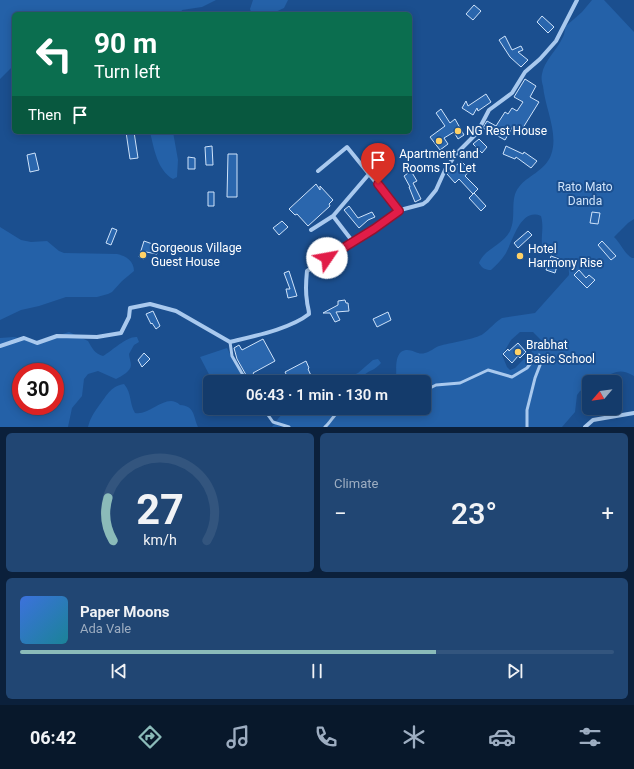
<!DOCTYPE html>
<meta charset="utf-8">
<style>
body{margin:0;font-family:Roboto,sans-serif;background:#214673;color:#f1f3f6;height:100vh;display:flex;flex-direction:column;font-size:15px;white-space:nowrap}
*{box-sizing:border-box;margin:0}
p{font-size:13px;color:#9dadc1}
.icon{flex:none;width:22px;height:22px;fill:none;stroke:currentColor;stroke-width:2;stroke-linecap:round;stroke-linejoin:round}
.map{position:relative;height:427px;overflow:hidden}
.details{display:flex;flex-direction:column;gap:6px;padding:6px;background:#0b203b;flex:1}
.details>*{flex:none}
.hud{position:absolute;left:12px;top:12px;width:400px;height:122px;border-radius:6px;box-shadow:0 2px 10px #0003,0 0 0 1px #33557e;background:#0b6e4f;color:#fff;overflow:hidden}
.needle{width:26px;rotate:241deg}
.controls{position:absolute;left:582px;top:375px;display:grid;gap:8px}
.controls a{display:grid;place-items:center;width:40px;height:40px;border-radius:6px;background:#143b6b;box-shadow:0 2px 10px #0003,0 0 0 1px #33557e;font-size:20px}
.speed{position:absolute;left:12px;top:363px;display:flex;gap:8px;font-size:20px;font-weight:700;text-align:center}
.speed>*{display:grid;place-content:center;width:52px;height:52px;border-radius:50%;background:#143b6b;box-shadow:0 2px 10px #0003,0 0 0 1px #33557e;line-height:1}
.speed .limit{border:6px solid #d22;background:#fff;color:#111}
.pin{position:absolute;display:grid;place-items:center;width:34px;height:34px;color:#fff;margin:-41px -17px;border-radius:50% 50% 50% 0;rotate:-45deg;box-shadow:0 0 4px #0007}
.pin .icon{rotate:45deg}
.me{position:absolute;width:44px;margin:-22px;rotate:57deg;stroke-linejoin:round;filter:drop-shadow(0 0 3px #0008)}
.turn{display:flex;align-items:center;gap:14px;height:84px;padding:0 16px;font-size:18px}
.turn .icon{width:52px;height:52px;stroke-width:2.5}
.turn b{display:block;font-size:28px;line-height:34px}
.then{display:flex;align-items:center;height:38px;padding:0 16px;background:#0003;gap:8px;font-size:15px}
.big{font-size:30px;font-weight:600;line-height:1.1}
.details .tile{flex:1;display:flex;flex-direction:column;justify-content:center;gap:6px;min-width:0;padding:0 14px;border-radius:6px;background:#214673}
.details .dial{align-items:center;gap:0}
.dial svg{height:104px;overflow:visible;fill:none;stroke:#33557e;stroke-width:7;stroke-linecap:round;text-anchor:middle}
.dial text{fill:#f1f3f6;stroke:none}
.song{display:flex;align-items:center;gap:12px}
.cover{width:48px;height:48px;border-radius:6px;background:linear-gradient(135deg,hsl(220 70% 55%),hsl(190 70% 35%))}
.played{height:4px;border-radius:2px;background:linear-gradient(90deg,#8bbbb9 70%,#33557e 70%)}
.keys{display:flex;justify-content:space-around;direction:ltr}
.heat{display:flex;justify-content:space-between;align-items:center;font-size:22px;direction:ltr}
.details .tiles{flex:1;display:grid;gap:6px;grid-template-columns:1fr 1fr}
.tile:last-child{grid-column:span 2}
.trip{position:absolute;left:203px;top:375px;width:228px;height:40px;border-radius:6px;background:#143b6b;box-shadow:0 2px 10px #0003,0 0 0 1px #33557e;font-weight:600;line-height:40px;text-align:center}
.menu{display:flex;height:64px;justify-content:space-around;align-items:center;background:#08182b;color:#9dadc1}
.menu .icon{width:28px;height:28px}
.menu .on{color:#8bbbb9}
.menu b{font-size:18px;color:#f1f3f6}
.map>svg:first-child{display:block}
.green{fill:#2461a8;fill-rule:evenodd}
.building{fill:#2a66ad;stroke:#cfe3fa}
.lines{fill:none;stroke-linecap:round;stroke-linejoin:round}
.service{stroke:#a9c9ee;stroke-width:3}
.minor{stroke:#a9c9ee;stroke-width:4}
.route-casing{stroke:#92132f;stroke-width:10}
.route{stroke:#e11d48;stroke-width:7}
.poi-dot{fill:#ffd166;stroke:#1b4f8f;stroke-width:1.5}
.labels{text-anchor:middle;stroke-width:4;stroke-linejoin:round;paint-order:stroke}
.poi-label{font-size:12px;fill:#fff;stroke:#1b4f8f;text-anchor:start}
.park-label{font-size:12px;fill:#cfe3fa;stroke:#1b4f8f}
</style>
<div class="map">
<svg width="634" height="427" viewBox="0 0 634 427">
<rect width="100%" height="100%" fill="#1b4f8f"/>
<path class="green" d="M0 0H216L202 7 182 10 180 14H14V65L0 79Z
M253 0H288L284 8 271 14H252L250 9Z
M592 0H604L634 32V219L628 223 614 237C621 244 624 253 632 258H634V376C613 363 607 382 589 382V386L580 391 577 395 575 412 562 427H272C280 417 281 410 297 412L299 408H424V382H396C397 374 394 358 401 352 410 346 417 356 425 353 430 352 434 348 439 346 449 343 476 339 483 334 490 329 495 322 502 318L535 313 569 275C570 253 553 261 542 245 541 235 544 227 541 216 521 207 513 240 506 253 502 260 496 265 491 270 485 270 482 268 479 263 484 249 503 245 510 231 517 217 509 199 519 187 527 176 545 171 551 155 559 134 545 108 543 86 542 83 541 78 542 74 544 61 557 50 563 37 565 34 564 30 566 26L582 12ZM520 332H533L542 341 515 368 510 370 507 367 502 355 511 340Z
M150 132H173L178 160 177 177 173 179C157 170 154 148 150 132Z
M0 227 21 240 31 242 47 241 59 251 64 253 117 254C126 256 134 261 134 271L122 281 112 292 108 294 97 297H66L39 306 21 310 0 320Z
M69 332 88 341C92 348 95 354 103 356 113 350 127 336 137 337L139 342 134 345 129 354C129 357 131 362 131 365 131 371 122 376 116 379L98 371 88 374 84 379 82 396 72 408 68 427H0V338L14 337 36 342ZM21 372H55V406H21Z
M227 348 245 382H213L200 357Z
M378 359 381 363C377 367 375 369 370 371 365 373 361 379 357 382H338L358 373 373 360Z
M124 384C132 393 129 403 135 413 151 416 166 392 180 405 195 406 193 416 198 427H88C90 419 93 414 98 407 106 397 110 386 124 384Z"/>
<path class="building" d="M474 5 481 11 473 20 466 14Z
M542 16 554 27 548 33 537 22Z
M505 36 512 50 521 46 523 50 518 52 528 60 521 67 510 57 499 40Z
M525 79 536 86 530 97 539 102 521 131 513 126 505 140 483 128 487 121 496 126 505 112 508 114 512 108 517 111 523 102 514 97Z
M486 94 491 102 478 111 477 108 473 115 462 108 466 101 468 106Z
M441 109 450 123 455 119 464 135 458 139 454 132 444 138 448 144 440 150 430 137 445 126 436 113Z
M126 132H134L138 158 130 159Z
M479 139 487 147 482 153 473 144Z
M212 146 213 165H206L205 147Z
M506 146 523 154 524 152 537 161 531 168 516 157 515 159 503 154Z
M35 153 39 170 30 172 27 155Z
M228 154H237V197H227Z
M188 157 195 158V169H188Z
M461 161 470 170 465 176 478 189 473 194 459 179 455 183 447 174Z
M411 171 417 181 413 183 421 199 415 202 409 187H410L404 176Z
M316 184 320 190V186L333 200 329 204 330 206 308 226 297 214 295 215 289 209Z
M208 192H214V206H208Z
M474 193 486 206 481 211 469 198Z
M349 206 358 218 372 212 375 217 368 220 359 228 344 210Z
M592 212 600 213 598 224 590 223Z
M282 221 288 227 279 235 273 228Z
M112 228 117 230 111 245 106 243Z
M528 231 532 235 518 248 514 243Z
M144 241 158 246 157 254 146 252 144 259 139 257Z
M602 241 616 256 611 260 598 245Z
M551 256 559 259 555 273 546 270Z
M337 257 342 270 332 274 328 261Z
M579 270 586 278 589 275 595 280 587 288 574 275Z
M289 271 297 296 288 298 286 289H290L284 273Z
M345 300 346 303H348L349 311 336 312 340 320 335 322 330 313H323L338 305V301Z
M153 311 160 326 156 329 152 323 151 324 146 314Z
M388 312 391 320 377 327 373 319Z
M263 339 275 361 253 373 259 382H250L237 359 234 348 239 345 242 350Z
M518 343 526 352 520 358 518 356 512 363 503 354 508 349 509 351Z
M144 353 150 359 142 367 138 360Z
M306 361 309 368 308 369 314 382H304L300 375 289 380 285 372Z"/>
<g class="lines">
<path class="service" d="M230 342 232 356 247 382
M424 391 436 385 460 383 488 370 512 377 527 368 534 359 539 355 541 358 540 365 535 378 527 410V427
M263 408 273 422 289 427
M325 427C331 422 334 414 342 408"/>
<path class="minor" d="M318 171 347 147 399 211
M333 216 353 242
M311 230 333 216 369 174
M0 346 24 338 37 343 57 336 97 337 121 333 129 317 130 308 150 304 176 311 230 342C254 336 290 329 309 314 309 309 307 305 307 301 305 290 306 281 307 271L345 246 374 229 395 214 404 209 423 204 427 201 436 190 445 170 456 154 477 133 489 110 512 93 525 72 540 59 556 41 577 0
M585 427 593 420 634 413"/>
</g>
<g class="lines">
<g class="route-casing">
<path id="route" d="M327 258 374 229 399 211 378 184"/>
</g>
<use href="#route" class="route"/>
</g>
<g class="poi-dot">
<circle cx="458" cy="131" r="4"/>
<circle cx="439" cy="141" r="4"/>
<circle cx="143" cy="255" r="4"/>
<circle cx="520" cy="256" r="4"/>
<circle cx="518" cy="352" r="4"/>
</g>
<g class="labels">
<g class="poi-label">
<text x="466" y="135">NG Rest House</text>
<text x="439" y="158" text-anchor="middle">Apartment and<tspan x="439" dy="14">Rooms To Let</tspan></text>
<text x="151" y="252">Gorgeous Village<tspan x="151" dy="14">Guest House</tspan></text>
<text x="528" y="253">Hotel<tspan x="528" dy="14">Harmony Rise</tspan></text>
<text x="526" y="349">Brabhat<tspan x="526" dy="14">Basic School</tspan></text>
</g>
<g class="park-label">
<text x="585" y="191">Rato Mato<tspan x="585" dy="14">Danda</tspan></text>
</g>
</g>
</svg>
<div class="controls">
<a><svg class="needle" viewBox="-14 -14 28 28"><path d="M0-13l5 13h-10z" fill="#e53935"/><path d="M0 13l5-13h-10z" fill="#9dadc1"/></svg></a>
</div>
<div class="speed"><div class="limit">30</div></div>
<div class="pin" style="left:378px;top:184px;background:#d93025"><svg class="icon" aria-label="arrive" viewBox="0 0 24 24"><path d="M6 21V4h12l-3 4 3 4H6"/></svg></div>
<svg class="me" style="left:327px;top:258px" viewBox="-20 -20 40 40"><circle r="19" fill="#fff"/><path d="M0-13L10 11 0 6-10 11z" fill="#e11d48"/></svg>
<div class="trip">06:43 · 1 min · 130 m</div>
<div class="hud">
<div class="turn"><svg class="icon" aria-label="left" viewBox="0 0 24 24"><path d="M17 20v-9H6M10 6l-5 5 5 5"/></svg><div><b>90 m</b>Turn left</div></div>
<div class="then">Then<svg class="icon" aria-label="arrive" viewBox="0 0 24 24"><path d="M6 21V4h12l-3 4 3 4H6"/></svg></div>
</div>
</div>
<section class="details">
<div class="tiles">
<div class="tile dial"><svg viewBox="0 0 100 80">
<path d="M14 69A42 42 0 1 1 86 69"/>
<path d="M14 69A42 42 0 0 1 10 36" stroke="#8bbbb9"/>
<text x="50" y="56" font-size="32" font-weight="700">27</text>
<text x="50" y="72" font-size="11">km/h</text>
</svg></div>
<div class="tile"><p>Climate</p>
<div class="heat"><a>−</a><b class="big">23°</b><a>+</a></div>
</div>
<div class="tile">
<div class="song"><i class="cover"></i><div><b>Paper Moons</b><p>Ada Vale</p></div></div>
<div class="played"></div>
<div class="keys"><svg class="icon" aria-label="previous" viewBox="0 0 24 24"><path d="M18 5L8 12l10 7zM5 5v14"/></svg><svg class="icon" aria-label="pause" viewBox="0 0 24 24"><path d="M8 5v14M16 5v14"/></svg><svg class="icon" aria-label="next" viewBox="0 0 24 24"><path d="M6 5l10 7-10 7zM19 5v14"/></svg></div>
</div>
</div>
</section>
<nav class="menu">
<b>06:42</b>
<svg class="icon on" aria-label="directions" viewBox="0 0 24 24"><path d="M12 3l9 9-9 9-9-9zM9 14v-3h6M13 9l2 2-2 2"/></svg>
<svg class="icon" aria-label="music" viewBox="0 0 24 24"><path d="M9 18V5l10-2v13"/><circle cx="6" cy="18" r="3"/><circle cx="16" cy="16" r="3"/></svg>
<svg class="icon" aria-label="phone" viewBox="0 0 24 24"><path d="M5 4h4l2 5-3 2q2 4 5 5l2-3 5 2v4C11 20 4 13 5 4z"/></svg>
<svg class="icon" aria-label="climate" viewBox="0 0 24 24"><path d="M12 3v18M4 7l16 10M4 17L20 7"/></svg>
<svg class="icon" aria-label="car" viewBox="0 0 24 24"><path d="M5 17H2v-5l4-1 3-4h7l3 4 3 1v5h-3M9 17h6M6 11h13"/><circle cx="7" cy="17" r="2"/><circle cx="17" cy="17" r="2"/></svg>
<svg class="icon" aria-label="filters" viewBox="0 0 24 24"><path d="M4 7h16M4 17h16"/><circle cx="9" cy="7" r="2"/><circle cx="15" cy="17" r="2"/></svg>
</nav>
